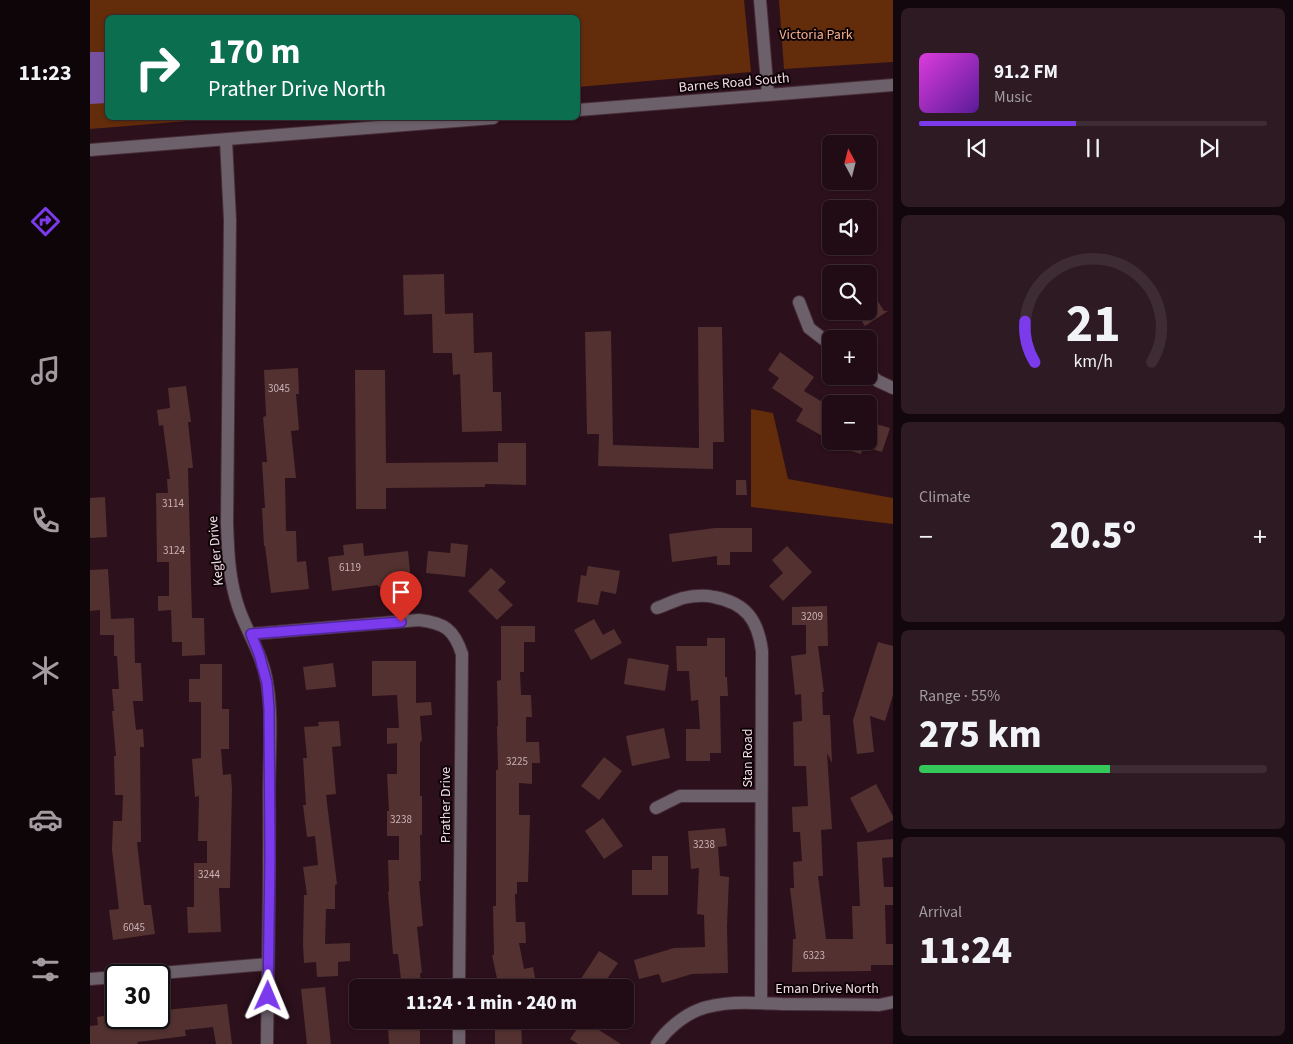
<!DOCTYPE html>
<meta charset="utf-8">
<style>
body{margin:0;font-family:"Source Sans 3",sans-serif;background:#2d1a22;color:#f1f3f6;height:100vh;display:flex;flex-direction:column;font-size:19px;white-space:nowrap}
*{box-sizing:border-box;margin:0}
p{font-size:16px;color:#a29ba0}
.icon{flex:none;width:28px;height:28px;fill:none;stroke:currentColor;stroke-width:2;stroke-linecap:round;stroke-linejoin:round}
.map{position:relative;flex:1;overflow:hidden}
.drawer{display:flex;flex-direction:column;gap:8px;padding:8px;background:#12070c;width:400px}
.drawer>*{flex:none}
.top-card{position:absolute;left:15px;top:15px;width:475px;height:105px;border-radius:8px;box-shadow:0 1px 4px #0004,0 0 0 1px #3e2c34;background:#0b6e4f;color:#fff;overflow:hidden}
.needle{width:32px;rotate:353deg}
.tools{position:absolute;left:732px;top:135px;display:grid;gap:10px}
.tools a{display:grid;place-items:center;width:55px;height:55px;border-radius:8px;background:#210c15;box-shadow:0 1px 4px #0004,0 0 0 1px #3e2c34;font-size:25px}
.speed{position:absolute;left:15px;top:964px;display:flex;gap:10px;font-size:25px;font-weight:700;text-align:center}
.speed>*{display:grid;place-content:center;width:65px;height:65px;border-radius:50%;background:#210c15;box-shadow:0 1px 4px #0004,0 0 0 1px #3e2c34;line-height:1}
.speed .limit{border:2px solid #111;border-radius:8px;background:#fff;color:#111}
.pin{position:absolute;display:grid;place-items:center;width:42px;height:42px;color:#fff;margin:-51px -21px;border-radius:50% 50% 50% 0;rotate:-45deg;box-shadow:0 0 5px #0007}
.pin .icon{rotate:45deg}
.me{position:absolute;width:55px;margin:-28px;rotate:1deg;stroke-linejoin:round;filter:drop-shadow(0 0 4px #0008)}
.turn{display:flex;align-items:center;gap:18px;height:105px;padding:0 20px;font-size:22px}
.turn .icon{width:65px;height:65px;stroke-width:2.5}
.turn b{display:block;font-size:35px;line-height:42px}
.big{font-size:38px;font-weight:800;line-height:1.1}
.drawer .card{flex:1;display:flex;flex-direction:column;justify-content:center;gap:8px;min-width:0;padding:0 18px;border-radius:8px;background:#2d1a22}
.drawer .dial{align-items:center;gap:0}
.dial svg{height:130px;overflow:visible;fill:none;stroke:#3e2c34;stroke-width:7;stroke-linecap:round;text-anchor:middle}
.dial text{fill:#f1f3f6;stroke:none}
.song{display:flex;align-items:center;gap:15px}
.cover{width:60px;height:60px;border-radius:8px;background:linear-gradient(135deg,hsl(300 70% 55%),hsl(270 70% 35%))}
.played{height:5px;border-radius:2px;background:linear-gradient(90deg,#7c3aed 45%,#3e2c34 45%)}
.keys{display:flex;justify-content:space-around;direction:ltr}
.heat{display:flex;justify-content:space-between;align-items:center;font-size:28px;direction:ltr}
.charge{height:8px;border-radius:4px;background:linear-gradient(90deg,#34c759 55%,#3e2c34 0)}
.trip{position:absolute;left:259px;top:979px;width:285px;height:50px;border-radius:8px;background:#210c15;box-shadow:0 1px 4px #0004,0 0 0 1px #3e2c34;font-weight:800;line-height:50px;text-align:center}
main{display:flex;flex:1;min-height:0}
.tabs{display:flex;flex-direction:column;width:90px;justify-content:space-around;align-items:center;background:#0d0508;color:#a29ba0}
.tabs .icon{width:35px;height:35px}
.tabs .selected{color:#7c3aed}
.tabs b{font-size:22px;color:#f1f3f6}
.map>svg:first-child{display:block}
.green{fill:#632c0a}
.water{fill:#76519f}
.building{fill:#533130}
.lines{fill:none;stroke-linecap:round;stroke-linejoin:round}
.minor-casing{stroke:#482d38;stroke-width:14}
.minor{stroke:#6c606a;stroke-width:12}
.route-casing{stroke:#51269a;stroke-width:12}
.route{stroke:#7c3aed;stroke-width:9}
.labels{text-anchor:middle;stroke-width:4;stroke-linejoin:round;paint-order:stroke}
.number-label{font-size:11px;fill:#cab1b6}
.park-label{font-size:14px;fill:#f2ae8c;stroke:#0d0306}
.street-label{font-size:14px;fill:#f1dce3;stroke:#0d0306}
</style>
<main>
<nav class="tabs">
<b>11:23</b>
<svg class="icon selected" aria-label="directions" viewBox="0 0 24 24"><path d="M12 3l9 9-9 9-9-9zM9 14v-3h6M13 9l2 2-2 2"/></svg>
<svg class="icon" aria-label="music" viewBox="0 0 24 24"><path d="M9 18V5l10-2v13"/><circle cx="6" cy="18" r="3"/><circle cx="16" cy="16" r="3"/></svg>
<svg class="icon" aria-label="phone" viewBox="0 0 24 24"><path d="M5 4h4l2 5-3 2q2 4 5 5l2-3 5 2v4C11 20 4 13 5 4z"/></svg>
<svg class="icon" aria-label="climate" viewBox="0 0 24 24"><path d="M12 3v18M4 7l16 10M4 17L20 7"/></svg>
<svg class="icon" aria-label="car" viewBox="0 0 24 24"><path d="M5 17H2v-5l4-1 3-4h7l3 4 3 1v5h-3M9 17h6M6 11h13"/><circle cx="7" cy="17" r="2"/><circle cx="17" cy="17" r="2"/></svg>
<svg class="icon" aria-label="filters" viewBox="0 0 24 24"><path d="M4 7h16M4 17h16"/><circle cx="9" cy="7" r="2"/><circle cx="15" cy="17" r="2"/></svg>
</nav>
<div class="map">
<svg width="803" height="1044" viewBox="0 0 803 1044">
<rect width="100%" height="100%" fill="#2c101c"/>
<path class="green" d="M0 0H654L661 72 488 87V18H18V118H135L0 129Z
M689 0H803V62L694 69Z
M661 409 683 413 698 479 803 498V524L661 507Z"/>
<path class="water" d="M0 52H17V103L0 104Z"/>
<path class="building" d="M354 274 355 314 383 313 384 353 402 352 403 392H411L412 431 372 432 370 374 363 375 362 353H343L342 314 314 315 313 275Z
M779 287 794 311H798L775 326 765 311H779Z
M608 327H632L634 442H623V469L508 466 509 434H497L495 332 521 331 523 445 609 448Z
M690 352 724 377 714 391 741 407V441L706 421 713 409 682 388 689 378 678 370Z
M208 368 209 394H206L209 430 201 431 206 478H195L196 531H206L207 562 216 561 219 589 181 593 175 546H174L172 508H175L172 462H177L173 417 176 416 174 370Z
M265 370H295L296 463 408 462V443H436V485L395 484V487L296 488V509H266Z
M96 386 101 422H98L103 468H98L102 618H114L115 655 92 656V642H82L81 610 68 611V596H79V562H67L66 493H78L77 479H80L73 425 69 426 67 410 80 408 78 388Z
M779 422 800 428 792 452 779 448Z
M739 441H775L771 454 739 444Z
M646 480H656L657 495H646Z
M15 497 17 537 0 538V498Z
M625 528H662V552H640V565H627V556L582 562 579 534Z
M273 543 274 556 318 551 320 572 309 574 310 585 288 587V585L242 591 238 557 254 555 253 545Z
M361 543 378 545 375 577 336 573 338 551 360 553Z
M697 546 722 572 693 601 679 586 693 573 682 560Z
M498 566 530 571 526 594 511 591 508 605 487 602 491 575 496 576Z
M401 568 416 582 408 590 423 605 407 620 378 591Z
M18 569 21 619 44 618 45 663H51L53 701H43L46 730 53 729 54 747H50L51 842H47L54 905H61L65 934 23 940 19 910 29 909 22 850 23 821H32L33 795H25L24 756H26L22 711H24L22 689H29L27 656H24V635H10V610L0 611V570Z
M737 606 738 646H728L734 692H732L733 715H740L742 763 737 753 742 829 731 830 733 876H728L736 939H763L762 906H770L767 842 803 839V857L792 858 794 887H803V905H795L796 944H803V965H781V971L702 972 703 939H706L700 888H704L703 862 712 861 710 832H703L702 807 718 806 716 766H704L703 722 712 721 711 694 705 695 701 656 716 654V625H702V607Z
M504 619 513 635 524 629 532 643 501 660 484 630Z
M411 626H445V642H434V672H430L431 695H441L442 717H436V742H449L450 763H442V784L429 783V815H440L438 882H427V894H425L426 922H435L436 943H429L434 969 443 967 446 983 424 988H409L402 955H404L403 906H406V770H408L407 726H408L407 681 411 680Z
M617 638H635V677H637L638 696H630L631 753H620V761H596V729H610L608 700 601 701 599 671H587L586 646H617Z
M788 642 803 646V695L795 721 780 716 784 752 767 754 763 720Z
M538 658 579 665 575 691 534 684Z
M282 661H326V703L341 702 342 715 330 716 332 741 330 742V796H332V835H330L331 881H329L333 926 327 927 332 973H330L331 988H312L308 954H303L298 892 299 891 298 860H309V836H297V811H299L297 774H307V743L297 744V728H309L307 695 282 696Z
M243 663 246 687 216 690 213 667Z
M110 664H132V709H139V749H131L133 775 141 774 142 789 140 888H129L131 932 98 933 97 907H104V863H117V841H108L109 796 105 797 102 759 111 758V702H99V679H110Z
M249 721 251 746 242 747 246 794 236 795 247 884 245 885V909H236L235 944 260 943V961L248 962V976L227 977 226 962 214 963 213 945 214 895H217L213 867 228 865 225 836 217 837 213 805H216L213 758H217L214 727 229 726 228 722Z
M574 728 580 758 542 766 536 736Z
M514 757 532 771 509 800 491 786Z
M786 784 803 816V820L778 833 760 798Z
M513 818 533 846 514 859 495 831Z
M635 828 637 846 628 847 630 876 639 877 637 926 638 973 602 974 572 983 569 974 549 979 544 960 584 948 615 947 614 915 607 914 609 868 601 869 598 831Z
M562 856H578V895H542V870H562Z
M509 951 528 963 511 988H485Z
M235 987 241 1044H217L211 989Z
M137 1004 142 1044H126L123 1027 95 1030 96 1036 47 1042 48 1044H0V1026L8 1025 7 1017 26 1014V1018H69V1016L76 1015 75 1010Z
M300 1020H330V1044H299L298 1028H301Z
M405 1020H431L432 1044H405Z
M493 1020 531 1044H488L480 1039Z"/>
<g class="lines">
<g class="minor-casing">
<path id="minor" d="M670 0 678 95
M488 110 803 85
M136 140 140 220 137 523C138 552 139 581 149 609 158 634 173 656 177 683 183 717 179 759 179 793 180 877 178 960 177 1044
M0 150 403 118
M709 302 719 328 741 345
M779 374 788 381 803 388
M567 608C575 605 584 601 593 598 602 596 615 595 624 597 656 603 668 620 672 651L671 1003
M161 634 329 620C354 623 364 629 372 654L369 988
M566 808 590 796H671
M48 975 178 964
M0 979 26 977
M369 1044V1020
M567 1044C576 1030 593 1016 608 1010 634 1000 665 1003 692 1004 725 1004 757 1004 789 1005L803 1002"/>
</g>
<use href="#minor" class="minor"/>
</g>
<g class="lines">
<g class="route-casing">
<path id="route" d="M178 996 180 858 179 708 177 683 169 654 161 634 311 622"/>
</g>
<use href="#route" class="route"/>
</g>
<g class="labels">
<g class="number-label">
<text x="189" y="392">3045</text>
<text x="83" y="507">3114</text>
<text x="84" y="554">3124</text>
<text x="260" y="571">6119</text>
<text x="722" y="620">3209</text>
<text x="427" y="765">3225</text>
<text x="311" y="823">3238</text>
<text x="614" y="848">3238</text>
<text x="119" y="878">3244</text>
<text x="44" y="931">6045</text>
<text x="724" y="959">6323</text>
</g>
<g class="park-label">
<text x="726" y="39">Victoria Park</text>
</g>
<g class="street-label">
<text transform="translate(644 82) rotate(-5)" y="5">Barnes Road South</text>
<text transform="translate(125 551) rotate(-95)" y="5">Kegler Drive</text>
<text transform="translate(657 758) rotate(-90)" y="5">Stan Road</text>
<text transform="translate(355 805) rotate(-90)" y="5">Prather Drive</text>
<text x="737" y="993">Eman Drive North</text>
</g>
</g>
</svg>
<div class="tools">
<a><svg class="needle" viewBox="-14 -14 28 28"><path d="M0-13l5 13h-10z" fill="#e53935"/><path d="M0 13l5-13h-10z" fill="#a29ba0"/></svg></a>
<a><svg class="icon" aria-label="sound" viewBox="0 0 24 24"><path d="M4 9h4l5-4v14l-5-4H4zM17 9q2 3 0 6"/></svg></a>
<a><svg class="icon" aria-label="search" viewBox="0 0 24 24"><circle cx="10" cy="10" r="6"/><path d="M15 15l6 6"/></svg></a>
<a>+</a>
<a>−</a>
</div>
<div class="speed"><div class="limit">30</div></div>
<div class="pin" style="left:311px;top:622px;background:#d93025"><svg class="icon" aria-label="arrive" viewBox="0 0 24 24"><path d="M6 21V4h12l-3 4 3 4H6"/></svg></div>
<svg class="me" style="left:178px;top:996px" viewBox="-20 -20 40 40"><path d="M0-17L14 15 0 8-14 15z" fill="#7c3aed" stroke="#fff" stroke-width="4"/></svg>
<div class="trip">11:24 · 1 min · 240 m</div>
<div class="top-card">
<div class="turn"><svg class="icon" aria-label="right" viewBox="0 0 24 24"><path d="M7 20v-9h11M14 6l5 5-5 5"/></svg><div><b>170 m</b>Prather Drive North</div></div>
</div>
</div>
<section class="drawer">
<div class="card">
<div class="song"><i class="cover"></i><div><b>91.2 FM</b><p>Music</p></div></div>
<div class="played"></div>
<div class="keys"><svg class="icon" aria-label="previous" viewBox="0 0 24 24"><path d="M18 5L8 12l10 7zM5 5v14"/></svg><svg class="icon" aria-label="pause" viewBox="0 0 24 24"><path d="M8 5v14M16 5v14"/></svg><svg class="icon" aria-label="next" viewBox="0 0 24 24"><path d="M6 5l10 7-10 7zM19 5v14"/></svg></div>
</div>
<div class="card dial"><svg viewBox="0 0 100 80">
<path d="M14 69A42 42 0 1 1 86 69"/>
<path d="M14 69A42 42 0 0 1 8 44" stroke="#7c3aed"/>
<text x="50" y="56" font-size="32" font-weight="700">21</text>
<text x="50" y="72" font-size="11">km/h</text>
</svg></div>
<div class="card"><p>Climate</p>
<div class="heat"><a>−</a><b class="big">20.5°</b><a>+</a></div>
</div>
<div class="card"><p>Range · 55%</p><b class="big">275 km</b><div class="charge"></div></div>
<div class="card"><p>Arrival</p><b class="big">11:24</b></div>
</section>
</main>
